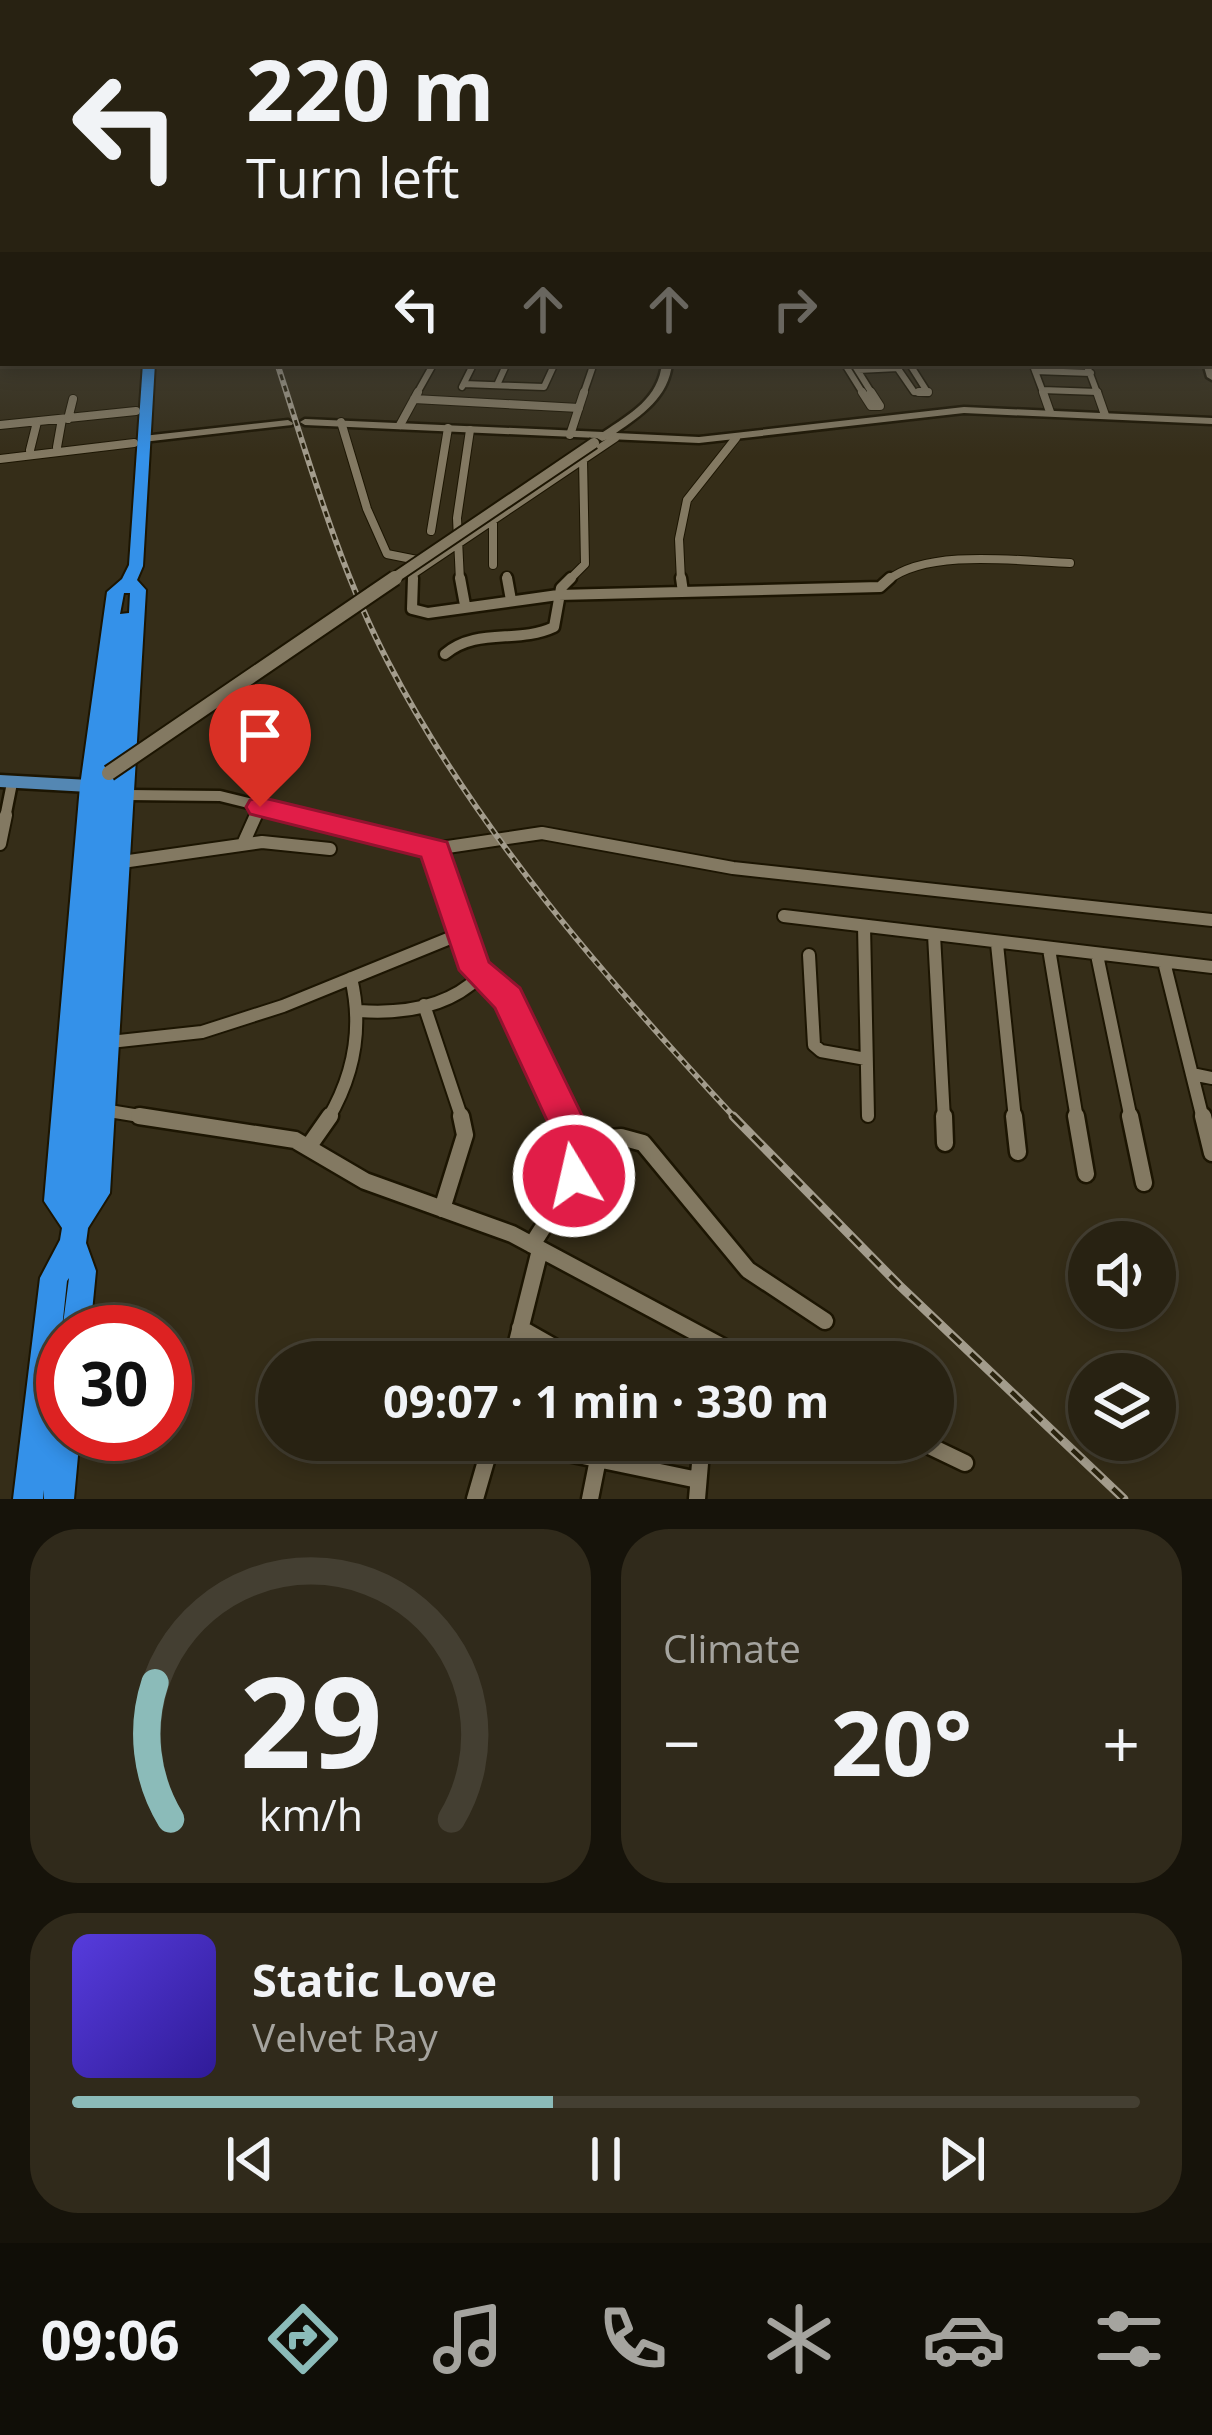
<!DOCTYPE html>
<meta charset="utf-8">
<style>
body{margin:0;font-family:"Open Sans",sans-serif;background:#302a1b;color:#f1f3f6;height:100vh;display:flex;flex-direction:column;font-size:45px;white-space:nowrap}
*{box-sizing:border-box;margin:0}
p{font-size:39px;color:#a5a49f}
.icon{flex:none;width:66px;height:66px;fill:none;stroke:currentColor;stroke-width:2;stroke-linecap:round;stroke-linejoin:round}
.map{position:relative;height:1499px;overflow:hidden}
.drawer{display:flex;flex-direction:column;gap:30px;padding:30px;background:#16130a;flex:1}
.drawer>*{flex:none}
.top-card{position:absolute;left:0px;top:0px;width:1212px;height:366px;box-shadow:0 6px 18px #0003,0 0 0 3px #443f32;background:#282212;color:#f1f3f6;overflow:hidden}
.tools{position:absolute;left:1068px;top:1221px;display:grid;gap:24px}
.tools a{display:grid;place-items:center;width:108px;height:108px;border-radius:50%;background:#282212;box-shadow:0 6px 18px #0003,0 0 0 3px #443f32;font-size:60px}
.speed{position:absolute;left:36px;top:1305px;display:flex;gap:24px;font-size:60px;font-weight:700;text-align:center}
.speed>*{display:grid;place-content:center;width:156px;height:156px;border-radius:50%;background:#282212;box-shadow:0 6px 18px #0003,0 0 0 3px #443f32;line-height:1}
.speed .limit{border:18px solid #d22;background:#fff;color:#111}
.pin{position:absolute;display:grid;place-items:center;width:102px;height:102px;color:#fff;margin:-123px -51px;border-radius:50% 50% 50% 0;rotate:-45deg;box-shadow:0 0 12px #0007}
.pin .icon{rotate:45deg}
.me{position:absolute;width:132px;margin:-66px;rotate:351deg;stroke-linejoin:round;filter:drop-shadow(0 0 9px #0008)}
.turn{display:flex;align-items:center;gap:42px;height:252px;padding:0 48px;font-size:54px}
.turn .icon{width:156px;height:156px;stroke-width:2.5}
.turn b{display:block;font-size:84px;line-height:102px}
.lanes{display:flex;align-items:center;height:114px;padding:0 48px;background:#0003;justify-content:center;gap:60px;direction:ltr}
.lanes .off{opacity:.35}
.big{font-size:90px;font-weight:700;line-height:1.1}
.drawer .widget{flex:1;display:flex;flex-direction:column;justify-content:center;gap:18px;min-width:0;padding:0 42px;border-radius:48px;background:#302a1b}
.drawer .dial{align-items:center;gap:0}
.dial svg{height:312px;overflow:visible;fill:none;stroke:#443f32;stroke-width:7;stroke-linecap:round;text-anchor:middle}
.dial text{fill:#f1f3f6;stroke:none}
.song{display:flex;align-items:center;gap:36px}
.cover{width:144px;height:144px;border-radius:18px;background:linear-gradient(135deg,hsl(250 70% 55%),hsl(250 70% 35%))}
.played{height:12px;border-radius:6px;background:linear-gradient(90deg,#8bbbb9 45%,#443f32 45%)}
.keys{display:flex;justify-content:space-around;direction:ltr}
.heat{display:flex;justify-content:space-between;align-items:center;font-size:66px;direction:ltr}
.drawer .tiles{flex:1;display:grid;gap:30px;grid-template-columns:1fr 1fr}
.widget:last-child{grid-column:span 2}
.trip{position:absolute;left:258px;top:1341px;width:696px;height:120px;border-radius:60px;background:#282212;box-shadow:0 6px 18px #0003,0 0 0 3px #443f32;font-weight:700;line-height:120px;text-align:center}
.menu{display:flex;height:192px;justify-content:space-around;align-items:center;background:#100e07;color:#a5a49f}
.menu .icon{width:84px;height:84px}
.menu .active{color:#8bbbb9}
.menu b{font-size:54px;color:#f1f3f6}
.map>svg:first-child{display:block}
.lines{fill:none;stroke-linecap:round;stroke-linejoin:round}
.street-far4-casing{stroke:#1c1502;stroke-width:9}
.street-far3-casing{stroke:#1c1502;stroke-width:10}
.street-far2-casing{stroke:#1c1502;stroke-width:15}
.street-far1-casing{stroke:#1c1502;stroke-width:16}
.street-casing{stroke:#1c1502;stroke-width:21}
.secondary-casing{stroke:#1c1502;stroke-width:5}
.primary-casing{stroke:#1c1502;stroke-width:5}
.highway-casing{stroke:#1c1502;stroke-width:4}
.street-far4{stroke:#837962;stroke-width:6}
.street-far3{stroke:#837962;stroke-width:8}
.street-far2{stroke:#837962;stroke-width:10}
.street-far1{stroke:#837962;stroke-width:12}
.street{stroke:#837962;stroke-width:16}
.secondary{fill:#837962;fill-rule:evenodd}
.primary{fill:#5487b3;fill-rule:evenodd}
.highway{fill:#3491e9;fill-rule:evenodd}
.rail-far1-casing{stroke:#a39c8c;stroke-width:6}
.rail-casing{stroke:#a39c8c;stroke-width:9}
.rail-far1{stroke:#2a230e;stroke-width:3;stroke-dasharray:6;stroke-linecap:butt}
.rail{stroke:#2a230e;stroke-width:4.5;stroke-dasharray:14;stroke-linecap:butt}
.secondary-bridge-far1-casing{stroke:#1c1502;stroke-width:14;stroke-linecap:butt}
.secondary-bridge-casing{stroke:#1c1502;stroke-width:18;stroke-linecap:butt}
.secondary-bridge-far1{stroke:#837962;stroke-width:10}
.secondary-bridge{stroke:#837962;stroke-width:14}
.route{fill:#e11d48;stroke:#92132f;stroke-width:3}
</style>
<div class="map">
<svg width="1212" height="1499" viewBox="0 0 1212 1499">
<rect width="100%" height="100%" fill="#352d18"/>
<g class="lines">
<g class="street-far4-casing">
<path id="street-far4" d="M844 363 864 395
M853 363 873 395
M894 363 914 392 928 393 909 363
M1032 363 1044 395
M1086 363 1098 395
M858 370 898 368
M1035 371 1091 373
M464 384 544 387 555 363
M497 385 507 363
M462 387 474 363
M1042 390 1098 392
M416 395 434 363
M583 395 594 363"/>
</g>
<g class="street-far3-casing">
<path id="street-far3" d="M862 392 871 406H880L871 392
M919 392H928
M1043 392 1050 412
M1097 392 1105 415
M414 399 579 408
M68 419 73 399
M341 422 367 509 387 554 422 561
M0 425 136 411
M400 425 418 392
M570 435 584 392
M57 447 62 419
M30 450 37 422
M0 459 134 443
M493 520V565
M431 531 448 428
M507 576 508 581
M413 581V574L615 438
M460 581 457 518 470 430
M568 581 585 564 583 459
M681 581 679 539 687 500 736 438
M887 581C927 548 1020 561 1070 563"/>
</g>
<g class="street-far2-casing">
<path id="street-far2" d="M413 578 412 609 428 613 558 595 880 587 890 578
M460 578 465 605
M507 578 511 600
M681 578 683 592
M445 654C477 627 518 644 554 627L561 588 571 578
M128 795 220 796 309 818
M5 818 12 783
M255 818 260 807"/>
</g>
<g class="street-far1-casing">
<path id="street-far1" d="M299 815 434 849 542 833 733 868 1212 920
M0 844 6 815
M243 844 256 815
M436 850V866L475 969 508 998 565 1119
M122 862 262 842 330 849
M784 916 1212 967
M864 926 868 1116
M934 935 944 1119
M997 944 1015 1119
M1049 949 1077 1119
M809 955 814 1045 821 1051 866 1059
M1097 955 1131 1119
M1164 962 1203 1119
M424 1005 462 1119
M359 1011C403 1014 448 1008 480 976
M110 1042 202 1032 283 1006 460 934
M1192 1074 1212 1078
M103 1110 158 1119
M328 1119C354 1075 363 1028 351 978"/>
</g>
<g class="street-casing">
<path id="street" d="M139 1116 295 1140 365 1181 512 1234 751 1362
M944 1116 945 1143
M1014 1116 1018 1152
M1076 1116 1086 1174
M1130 1116 1144 1183
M1203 1116 1212 1153
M576 1141 621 1137 643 1143 748 1270 825 1321
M309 1146 330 1116
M442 1209 465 1135 461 1116
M532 1245C560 1198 590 1171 564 1116
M520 1328 580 1362
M512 1362 540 1250
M506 1440 698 1480
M917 1440 965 1463
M475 1499 492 1440
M590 1499 598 1459
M697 1499 702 1440"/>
</g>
<g class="secondary-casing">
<path id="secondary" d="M1212 316V323L1209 324V317Z
M1209 360 1212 362V380L1207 377 1203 363H1209Z
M662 363H672C669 397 642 415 616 433L699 437 964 407 1212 418V424L964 413 699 443 608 439 602 441 597 438 305 425 300 422 305 419 603 432C630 414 659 398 662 363Z
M288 420 293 423 292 425 143 442 138 439 143 436Z"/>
</g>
<g class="primary-casing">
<path id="primary" d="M0 775 89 780 98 786 89 792 0 787Z"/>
</g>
<g class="highway-casing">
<path id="highway" d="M143 363H155L143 566 137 580 146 590 110 1193 88 1228 86 1243 96 1271 90 1332H63V1334L62 1332 69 1278 67 1281 51 1433 54 1423 63 1420V1434H80L74 1499H44V1490L43 1499H13L40 1278 60 1240 62 1228 44 1201 80 786 107 592 122 579 129 565ZM124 593H130L129 613 120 614Z"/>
</g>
<use href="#street-far4" class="street-far4"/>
<use href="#street-far3" class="street-far3"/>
<use href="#street-far2" class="street-far2"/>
<use href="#street-far1" class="street-far1"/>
<use href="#street" class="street"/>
<use href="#secondary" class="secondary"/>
<use href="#primary" class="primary"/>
<use href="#highway" class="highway"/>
<g class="rail-far1-casing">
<path id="rail-far1" d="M277 363C310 464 339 568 388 662 476 831 607 980 736 1119"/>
</g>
<g class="rail-casing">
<path id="rail" d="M733 1116 899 1285 1124 1499"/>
</g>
<use href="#rail-far1" class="rail-far1"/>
<use href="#rail" class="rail"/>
<g class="secondary-bridge-far1-casing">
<path id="secondary-bridge-far1" d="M390 581 594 443"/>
</g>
<g class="secondary-bridge-casing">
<path id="secondary-bridge" d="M109 773 395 578"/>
</g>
<use href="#secondary-bridge-far1" class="secondary-bridge-far1"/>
<use href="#secondary-bridge" class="secondary-bridge"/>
</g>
<linearGradient id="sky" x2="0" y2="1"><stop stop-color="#1d190d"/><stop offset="0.54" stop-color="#4b4c48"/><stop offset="1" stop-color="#4b4c48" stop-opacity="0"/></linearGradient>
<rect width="1212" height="457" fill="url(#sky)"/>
<path class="route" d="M260 797 447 842 489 962 520 988 595 1142 593 1176 588 1189 574 1194 561 1189 555 1176 557 1142 495 1008 459 970 421 857 250 814 246 807 250 800Z"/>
</svg>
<div class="tools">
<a><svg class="icon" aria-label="sound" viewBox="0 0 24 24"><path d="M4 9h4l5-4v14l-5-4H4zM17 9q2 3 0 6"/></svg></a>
<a><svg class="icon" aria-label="layers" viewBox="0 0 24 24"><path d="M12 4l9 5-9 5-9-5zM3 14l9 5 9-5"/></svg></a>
</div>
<div class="speed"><div class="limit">30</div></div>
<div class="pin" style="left:260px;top:807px;background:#d93025"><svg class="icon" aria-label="arrive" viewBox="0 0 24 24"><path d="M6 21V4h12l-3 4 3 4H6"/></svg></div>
<svg class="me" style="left:574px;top:1176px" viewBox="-20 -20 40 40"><circle r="17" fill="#e11d48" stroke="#fff" stroke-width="3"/><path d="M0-11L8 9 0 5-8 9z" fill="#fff"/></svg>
<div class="trip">09:07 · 1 min · 330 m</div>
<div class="top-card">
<div class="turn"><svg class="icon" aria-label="left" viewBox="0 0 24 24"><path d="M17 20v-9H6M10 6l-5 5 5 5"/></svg><div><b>220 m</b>Turn left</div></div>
<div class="lanes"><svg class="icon" aria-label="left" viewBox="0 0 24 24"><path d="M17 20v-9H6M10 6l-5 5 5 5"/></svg><svg class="icon off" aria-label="ahead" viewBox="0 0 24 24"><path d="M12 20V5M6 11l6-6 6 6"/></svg><svg class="icon off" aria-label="ahead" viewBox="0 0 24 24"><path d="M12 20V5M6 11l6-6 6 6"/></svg><svg class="icon off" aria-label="right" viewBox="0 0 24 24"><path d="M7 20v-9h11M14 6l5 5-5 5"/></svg></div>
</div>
</div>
<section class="drawer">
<div class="tiles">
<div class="widget dial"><svg viewBox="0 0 100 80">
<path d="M14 69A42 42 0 1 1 86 69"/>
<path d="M14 69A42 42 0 0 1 10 34" stroke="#8bbbb9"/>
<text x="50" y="56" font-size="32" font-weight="700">29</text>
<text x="50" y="72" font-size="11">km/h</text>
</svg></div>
<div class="widget"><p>Climate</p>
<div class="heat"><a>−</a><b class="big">20°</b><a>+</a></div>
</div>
<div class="widget">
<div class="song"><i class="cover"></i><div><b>Static Love</b><p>Velvet Ray</p></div></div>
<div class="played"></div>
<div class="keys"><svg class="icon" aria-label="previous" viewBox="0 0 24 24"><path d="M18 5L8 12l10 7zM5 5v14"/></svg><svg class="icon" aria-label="pause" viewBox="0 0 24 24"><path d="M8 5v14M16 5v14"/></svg><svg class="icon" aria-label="next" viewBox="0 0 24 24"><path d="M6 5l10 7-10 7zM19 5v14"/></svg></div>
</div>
</div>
</section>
<nav class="menu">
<b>09:06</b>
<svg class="icon active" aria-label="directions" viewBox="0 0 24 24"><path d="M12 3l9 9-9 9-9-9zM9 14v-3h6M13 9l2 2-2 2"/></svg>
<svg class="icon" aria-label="music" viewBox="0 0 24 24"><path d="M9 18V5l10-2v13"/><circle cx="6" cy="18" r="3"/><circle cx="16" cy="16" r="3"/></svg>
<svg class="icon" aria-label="phone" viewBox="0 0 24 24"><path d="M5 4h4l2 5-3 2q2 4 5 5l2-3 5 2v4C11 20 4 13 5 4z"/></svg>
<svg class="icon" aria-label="climate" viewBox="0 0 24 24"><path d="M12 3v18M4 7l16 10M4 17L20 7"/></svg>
<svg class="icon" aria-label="car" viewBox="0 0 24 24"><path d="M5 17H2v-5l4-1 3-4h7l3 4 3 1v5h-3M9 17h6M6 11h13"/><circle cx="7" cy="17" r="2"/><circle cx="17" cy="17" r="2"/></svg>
<svg class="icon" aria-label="filters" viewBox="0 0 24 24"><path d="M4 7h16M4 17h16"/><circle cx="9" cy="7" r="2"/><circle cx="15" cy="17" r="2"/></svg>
</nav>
